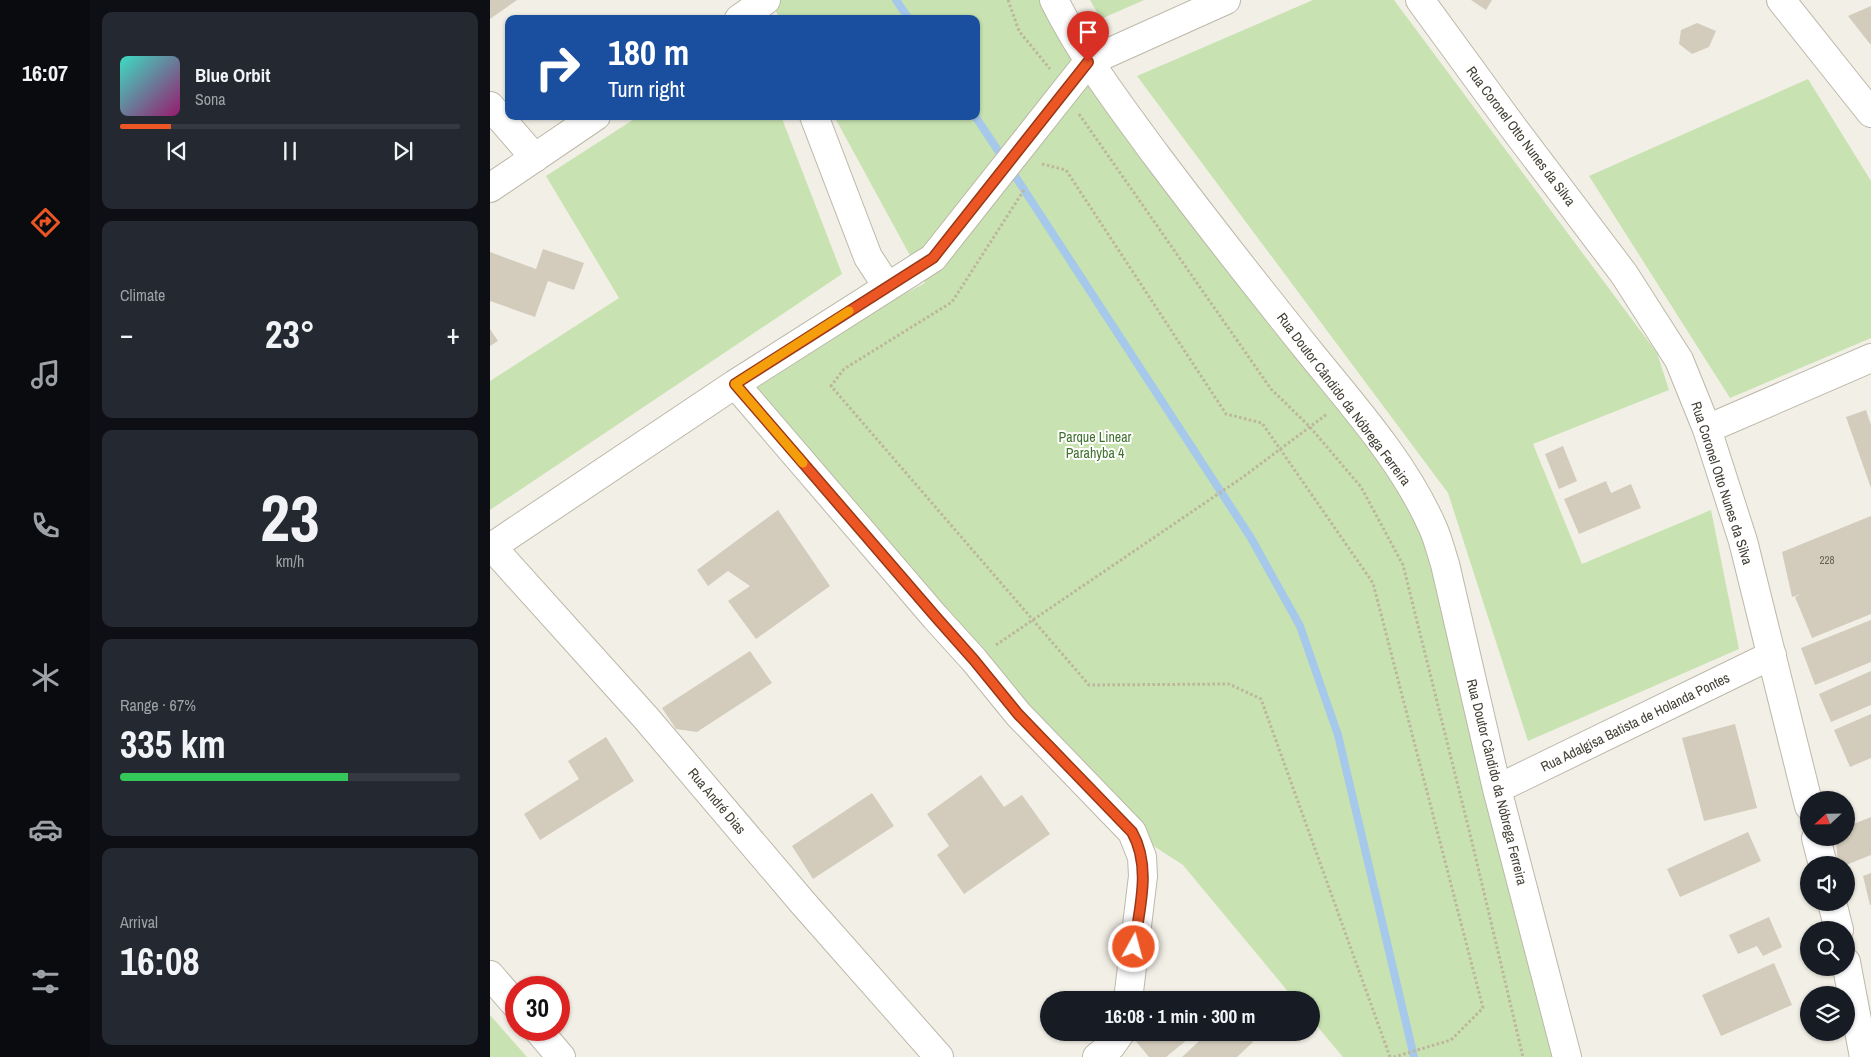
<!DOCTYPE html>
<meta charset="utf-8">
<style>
body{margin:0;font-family:"Archivo Narrow",sans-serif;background:#242831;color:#f1f3f6;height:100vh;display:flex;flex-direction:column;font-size:19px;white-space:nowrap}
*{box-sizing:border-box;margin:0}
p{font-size:16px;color:#9ea1a6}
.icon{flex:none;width:28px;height:28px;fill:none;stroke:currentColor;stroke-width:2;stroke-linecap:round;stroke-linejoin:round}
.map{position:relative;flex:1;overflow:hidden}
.details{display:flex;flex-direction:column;gap:12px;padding:12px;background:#0d0f14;width:400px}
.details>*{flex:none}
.top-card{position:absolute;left:15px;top:15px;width:475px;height:105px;border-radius:10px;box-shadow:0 1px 4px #0004;background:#1a4fa0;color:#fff;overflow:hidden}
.needle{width:32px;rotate:248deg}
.controls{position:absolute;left:1310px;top:791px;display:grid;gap:10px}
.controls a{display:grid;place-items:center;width:55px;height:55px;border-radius:50%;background:#171b24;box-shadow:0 1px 4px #0004;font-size:25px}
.speed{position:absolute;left:15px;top:976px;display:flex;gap:10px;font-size:25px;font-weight:700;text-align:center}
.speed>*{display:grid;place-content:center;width:65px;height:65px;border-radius:50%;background:#171b24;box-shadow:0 1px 4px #0004;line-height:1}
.speed .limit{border:8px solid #d22;background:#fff;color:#111}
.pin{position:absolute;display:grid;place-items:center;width:42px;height:42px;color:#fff;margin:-51px -21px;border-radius:50% 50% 50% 0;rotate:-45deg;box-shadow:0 0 5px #0007}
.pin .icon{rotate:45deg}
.me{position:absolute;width:55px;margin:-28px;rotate:7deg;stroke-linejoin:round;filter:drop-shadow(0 0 4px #0008)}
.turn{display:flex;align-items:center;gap:18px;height:105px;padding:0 20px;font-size:22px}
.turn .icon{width:65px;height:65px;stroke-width:2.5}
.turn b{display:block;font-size:35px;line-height:42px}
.big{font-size:38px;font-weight:700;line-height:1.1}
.details .widget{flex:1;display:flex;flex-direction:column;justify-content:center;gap:8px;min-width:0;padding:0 18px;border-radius:10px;background:#242831}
.details .dial{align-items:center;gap:0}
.dial b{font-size:65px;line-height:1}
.song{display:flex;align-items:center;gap:15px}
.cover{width:60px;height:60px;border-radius:8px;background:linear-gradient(135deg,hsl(170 70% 55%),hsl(320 70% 35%))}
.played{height:5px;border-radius:2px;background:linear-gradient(90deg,#eb5624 15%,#363941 15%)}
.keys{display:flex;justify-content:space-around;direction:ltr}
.heat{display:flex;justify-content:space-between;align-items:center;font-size:28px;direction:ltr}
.charge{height:8px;border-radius:4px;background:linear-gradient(90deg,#34c759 67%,#363941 0)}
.trip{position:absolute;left:550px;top:991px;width:280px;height:50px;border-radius:25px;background:#171b24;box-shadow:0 1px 4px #0004;font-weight:700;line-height:50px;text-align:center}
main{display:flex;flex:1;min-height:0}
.menu{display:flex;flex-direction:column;width:90px;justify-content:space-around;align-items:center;background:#090b0e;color:#9ea1a6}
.menu .icon{width:35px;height:35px}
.menu .on{color:#eb5624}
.menu b{font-size:22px;color:#f1f3f6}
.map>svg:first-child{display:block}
.green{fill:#c8e3b1}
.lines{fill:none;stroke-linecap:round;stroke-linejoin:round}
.stream{stroke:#a6c8eb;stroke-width:8}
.building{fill:#d3ccbc}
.minor-casing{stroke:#bcb8a9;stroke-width:30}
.path{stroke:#bdb59c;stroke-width:3;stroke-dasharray:2.5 2.5;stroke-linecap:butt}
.minor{stroke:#fff;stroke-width:28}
.route-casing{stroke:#993817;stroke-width:12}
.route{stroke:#eb5624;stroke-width:9}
.slow{stroke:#f59e0b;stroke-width:9}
.labels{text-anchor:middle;stroke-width:4;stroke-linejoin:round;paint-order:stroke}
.number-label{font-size:11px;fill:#686358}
.street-label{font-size:14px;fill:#444036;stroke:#fff}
.park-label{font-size:14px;fill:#40722d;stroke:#fff}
</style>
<main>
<nav class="menu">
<b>16:07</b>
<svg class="icon on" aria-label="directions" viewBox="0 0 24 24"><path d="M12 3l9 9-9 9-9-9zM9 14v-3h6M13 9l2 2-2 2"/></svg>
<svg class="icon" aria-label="music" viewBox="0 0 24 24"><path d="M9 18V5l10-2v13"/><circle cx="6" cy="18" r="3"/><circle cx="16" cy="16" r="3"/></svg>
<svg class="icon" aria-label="phone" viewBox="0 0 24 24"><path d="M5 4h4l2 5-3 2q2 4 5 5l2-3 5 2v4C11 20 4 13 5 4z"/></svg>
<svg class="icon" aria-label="climate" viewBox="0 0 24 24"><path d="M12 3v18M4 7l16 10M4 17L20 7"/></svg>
<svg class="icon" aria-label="car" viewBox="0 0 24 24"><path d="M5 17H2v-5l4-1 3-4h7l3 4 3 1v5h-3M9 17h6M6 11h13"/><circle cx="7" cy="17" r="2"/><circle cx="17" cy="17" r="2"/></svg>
<svg class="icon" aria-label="filters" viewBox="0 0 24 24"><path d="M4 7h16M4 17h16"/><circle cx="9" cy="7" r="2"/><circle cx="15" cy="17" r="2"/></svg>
</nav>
<section class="details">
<div class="widget">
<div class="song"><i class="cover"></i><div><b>Blue Orbit</b><p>Sona</p></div></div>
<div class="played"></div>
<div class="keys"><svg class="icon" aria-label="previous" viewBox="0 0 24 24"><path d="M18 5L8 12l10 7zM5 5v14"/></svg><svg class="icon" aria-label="pause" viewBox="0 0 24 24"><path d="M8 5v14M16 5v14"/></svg><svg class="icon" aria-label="next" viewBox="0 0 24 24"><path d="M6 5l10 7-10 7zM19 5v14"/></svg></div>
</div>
<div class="widget"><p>Climate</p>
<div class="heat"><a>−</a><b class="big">23°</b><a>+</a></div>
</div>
<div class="widget dial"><b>23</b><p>km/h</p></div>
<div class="widget"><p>Range · 67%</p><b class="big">335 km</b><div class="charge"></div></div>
<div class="widget"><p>Arrival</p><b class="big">16:08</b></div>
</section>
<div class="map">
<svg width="1381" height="1057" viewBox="0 0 1381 1057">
<rect width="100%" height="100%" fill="#f2efe6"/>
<path class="green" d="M280 0H568L944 530 1077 1057H853L821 1019V1000H805L693 865 642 832 245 384 435 283 344 116H486V19H290Z
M600 0H654L611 19Z
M823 0H904L1167 353 1179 390 1043 444 1092 564 1221 510 1249 649 1038 741 958 493 647 76Z
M1318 79 1381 181V338L1240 398 1099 176Z
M149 116H291L352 274 0 510V381L129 298 56 176Z
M0 1015 37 1057H0Z"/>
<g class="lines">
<path class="stream" d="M406 0 419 19
M485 116 529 182 761 538 810 626 848 735 924 1057"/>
</g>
<path class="building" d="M0 0H27L0 19Z
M981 0H1002L996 10Z
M1381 6V44H1380L1358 16Z
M1207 23 1226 31 1219 47 1202 54 1189 44 1191 30Z
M53 249 94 263 84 290 58 281 45 317 0 301V252L46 269Z
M0 329 8 341 0 346Z
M1376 410 1381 425V488L1356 417Z
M1073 446 1087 481 1069 489 1055 454Z
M1116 481 1121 493 1141 484 1151 508 1089 534 1074 499Z
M288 510 340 586 266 639 238 601 260 586 238 571 218 586 207 570Z
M1381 516V614L1322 638 1305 597 1311 594 1302 597 1292 552Z
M1381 620V662L1325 685 1311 648Z
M260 651 282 683 207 732 186 729 172 708Z
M1381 671V705L1341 722 1329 694Z
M1381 714V758L1360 767 1344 730Z
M1245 724 1267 808 1214 821 1192 738Z
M116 737 144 781 50 840 34 814 89 779 78 761Z
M491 775 514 807 532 795 560 834 474 894 447 855 459 846 437 814Z
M382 793 404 826 323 879 302 846Z
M1381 817V855L1356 865H1348L1346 838H1356V827Z
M1258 832 1271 861 1190 897 1177 869Z
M1381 873V905H1380L1373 876Z
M1279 917 1292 947 1273 956 1267 946 1248 954 1239 935Z
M1284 963 1302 1005 1231 1036 1212 995Z
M651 1032H692L698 1039 676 1057H659L644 1039Z
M719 1032H755L763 1042 747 1057H692Z"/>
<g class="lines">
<g class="minor-casing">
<path id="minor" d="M564 0C592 56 629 105 666 155 717 223 769 289 822 355 866 409 915 464 943 528 948 539 951 552 955 564L1007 789 1077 1057
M930 0 1022 126 1134 274 1189 360 1217 429 1253 541 1319 806
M1291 0 1381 113
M249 19 276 0
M0 106 45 158
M324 116 378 257 397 286
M0 188 106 116
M245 384 445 617 484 660 528 714 642 832 652 857 653 876 638 1000
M1217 429 1381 358
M2 547 156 718 313 903 449 1057
M0 548 245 384 443 258 598 62 736 0
M1007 789 1282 655
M1326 838 1333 865
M1342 902 1349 930
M1356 962 1374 1057
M0 975 26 1005
M48 1030 71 1057
M607 1057 621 1046 631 1032"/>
</g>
<path class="path" d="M518 0 529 31 560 69
M589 114 781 389 820 427 871 487 913 565 982 842 1033 1057
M552 164 576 170 736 414 772 423 883 583 993 1008 961 1040 904 1057
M534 190 462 302 354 369 341 386 599 685 739 684 771 699 900 1057
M506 645 753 477 837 414"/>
<use href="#minor" class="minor"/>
</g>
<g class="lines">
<g class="route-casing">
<path id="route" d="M598 62 443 258 245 384 445 616 484 660 528 714 642 832C662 867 649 910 644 947"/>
</g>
<use href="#route" class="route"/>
<path class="slow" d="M313 463 245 384 359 311"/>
</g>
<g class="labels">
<g class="number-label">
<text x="1337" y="564">228</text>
</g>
<g class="street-label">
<text transform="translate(1031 136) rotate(53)" y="5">Rua Coronel Otto Nunes da Silva</text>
<text transform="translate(854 399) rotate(53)" y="5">Rua Doutor Cândido da Nóbrega Ferreira</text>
<text transform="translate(1232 483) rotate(72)" y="5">Rua Coronel Otto Nunes da Silva</text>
<text transform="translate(1145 722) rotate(-26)" y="5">Rua Adalgisa Batista de Holanda Pontes</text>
<text transform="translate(1007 782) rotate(76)" y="5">Rua Doutor Cândido da Nóbrega Ferreira</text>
<text transform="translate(227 801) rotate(50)" y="5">Rua André Dias</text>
</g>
<g class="park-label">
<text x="605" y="442">Parque Linear<tspan x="605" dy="16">Parahyba 4</tspan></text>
</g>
</g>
</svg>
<div class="controls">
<a><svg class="needle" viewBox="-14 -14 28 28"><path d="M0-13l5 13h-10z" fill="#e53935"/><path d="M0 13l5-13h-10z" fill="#9ea1a6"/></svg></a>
<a><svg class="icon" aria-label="sound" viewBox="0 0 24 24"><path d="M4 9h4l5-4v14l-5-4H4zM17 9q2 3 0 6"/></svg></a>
<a><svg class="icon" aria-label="search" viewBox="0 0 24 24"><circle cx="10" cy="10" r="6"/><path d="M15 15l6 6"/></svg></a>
<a><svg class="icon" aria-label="layers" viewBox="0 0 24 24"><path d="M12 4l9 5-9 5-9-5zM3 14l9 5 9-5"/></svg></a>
</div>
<div class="speed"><div class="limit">30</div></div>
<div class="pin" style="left:598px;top:62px;background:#d93025"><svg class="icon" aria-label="arrive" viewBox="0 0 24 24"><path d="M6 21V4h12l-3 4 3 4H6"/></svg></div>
<svg class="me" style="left:644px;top:947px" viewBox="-20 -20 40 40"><circle r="17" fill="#eb5624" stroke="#fff" stroke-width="3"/><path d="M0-11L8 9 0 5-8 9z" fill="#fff"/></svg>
<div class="trip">16:08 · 1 min · 300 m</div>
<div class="top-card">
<div class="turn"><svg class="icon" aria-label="right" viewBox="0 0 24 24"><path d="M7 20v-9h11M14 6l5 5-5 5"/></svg><div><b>180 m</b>Turn right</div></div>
</div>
</div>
</main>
